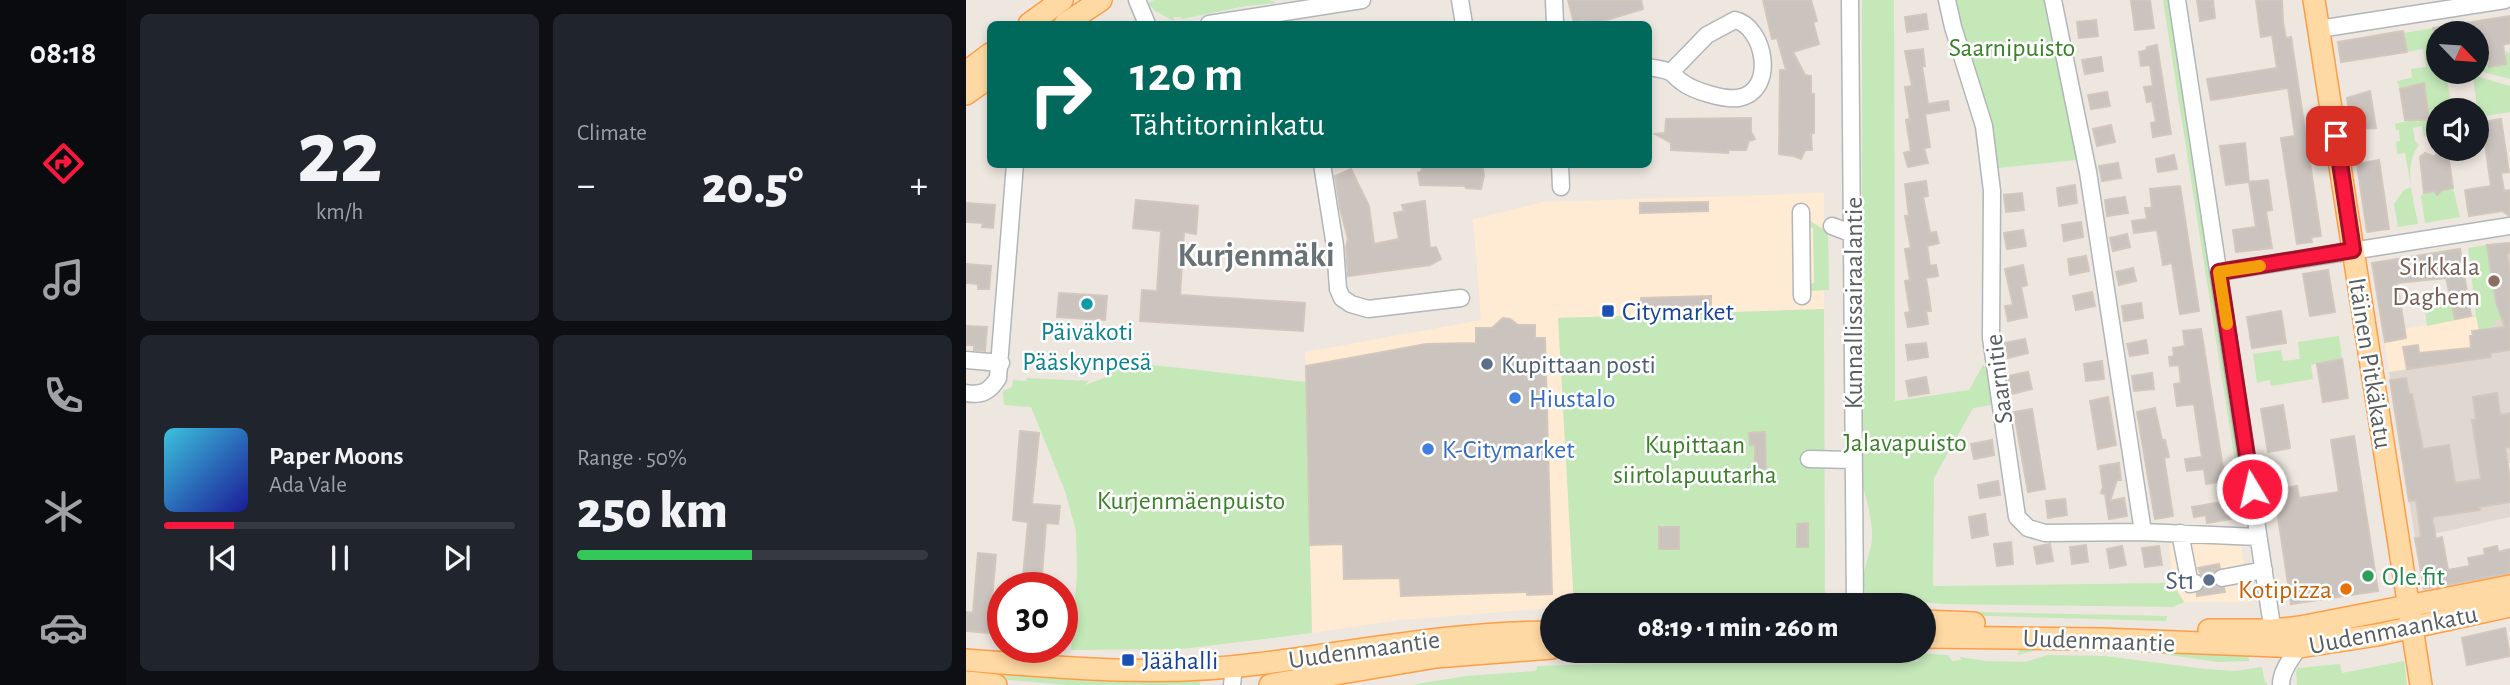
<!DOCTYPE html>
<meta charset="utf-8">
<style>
body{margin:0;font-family:"Alegreya Sans",sans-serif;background:#20242c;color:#f1f3f6;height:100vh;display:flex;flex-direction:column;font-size:26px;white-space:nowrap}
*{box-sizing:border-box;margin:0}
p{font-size:23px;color:#9ea1a6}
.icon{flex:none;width:38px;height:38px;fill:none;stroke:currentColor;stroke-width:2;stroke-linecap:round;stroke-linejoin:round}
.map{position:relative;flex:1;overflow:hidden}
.sheet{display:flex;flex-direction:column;gap:14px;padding:14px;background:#0d0f14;width:840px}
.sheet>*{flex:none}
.guide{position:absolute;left:21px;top:21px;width:665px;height:147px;border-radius:10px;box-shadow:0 4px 10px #0003;background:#00695c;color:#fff;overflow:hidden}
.needle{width:46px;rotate:115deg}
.tools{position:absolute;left:1460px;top:21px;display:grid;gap:14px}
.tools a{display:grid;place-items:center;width:63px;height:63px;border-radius:50%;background:#171b24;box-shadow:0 4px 10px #0003;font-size:35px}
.speed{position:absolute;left:21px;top:572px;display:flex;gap:14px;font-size:35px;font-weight:700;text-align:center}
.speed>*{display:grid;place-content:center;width:91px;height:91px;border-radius:50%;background:#171b24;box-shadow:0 4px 10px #0003;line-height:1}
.speed .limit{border:10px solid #d22;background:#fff;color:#111}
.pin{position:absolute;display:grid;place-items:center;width:60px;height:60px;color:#fff;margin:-30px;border-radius:14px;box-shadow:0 4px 10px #0006}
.me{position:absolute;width:77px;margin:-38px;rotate:351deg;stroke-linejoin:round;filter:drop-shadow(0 0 5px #0008)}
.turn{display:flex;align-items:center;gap:24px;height:147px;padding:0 28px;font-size:32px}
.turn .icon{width:91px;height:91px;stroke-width:2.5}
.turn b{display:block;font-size:49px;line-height:60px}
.big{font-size:52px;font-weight:800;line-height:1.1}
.sheet .widget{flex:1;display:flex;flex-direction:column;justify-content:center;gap:10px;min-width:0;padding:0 24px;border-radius:10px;background:#20242c}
.sheet .dial{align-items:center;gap:0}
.dial b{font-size:91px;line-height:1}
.song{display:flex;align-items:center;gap:21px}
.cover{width:84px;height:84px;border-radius:10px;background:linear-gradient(135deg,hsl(190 70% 55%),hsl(240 70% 35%))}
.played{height:7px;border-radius:4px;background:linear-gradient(90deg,#fb183f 20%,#363941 20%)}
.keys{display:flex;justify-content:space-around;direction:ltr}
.heat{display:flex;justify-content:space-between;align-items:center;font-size:38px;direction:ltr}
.charge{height:10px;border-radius:5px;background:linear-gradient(90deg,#34c759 50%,#363941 0)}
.sheet .tiles{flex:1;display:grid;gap:14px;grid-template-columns:repeat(2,1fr)}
.trip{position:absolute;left:574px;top:593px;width:396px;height:70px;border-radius:35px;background:#171b24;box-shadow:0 4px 10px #0003;font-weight:800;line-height:70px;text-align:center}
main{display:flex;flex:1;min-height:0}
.dock{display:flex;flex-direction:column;width:126px;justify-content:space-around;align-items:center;background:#090b0e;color:#9ea1a6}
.dock .icon{width:49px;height:49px}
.dock .selected{color:#fb183f}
.dock b{font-size:32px;color:#f1f3f6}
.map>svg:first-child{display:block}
.commercial{fill:#ffead3}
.education{fill:#e0d8d0}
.green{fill:#c4e8b8}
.building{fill:#cac3be;stroke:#d3c7bd;stroke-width:2}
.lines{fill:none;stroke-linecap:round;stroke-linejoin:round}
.minor-tunnel{stroke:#c8c5c0;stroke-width:16;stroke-dasharray:16 8;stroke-linecap:butt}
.minor-casing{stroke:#b1b6b9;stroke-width:19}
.major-casing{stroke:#ff9d47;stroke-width:24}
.minor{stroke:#fff;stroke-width:16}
.major{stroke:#ffd9a3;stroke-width:21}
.route-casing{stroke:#a31029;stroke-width:18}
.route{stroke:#fb183f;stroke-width:12}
.slow{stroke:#f59e0b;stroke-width:12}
.education-dot{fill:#8d6e63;stroke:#fff;stroke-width:2.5}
.culture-dot{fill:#0f9aa8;stroke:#fff;stroke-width:2.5}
.transit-dot{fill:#1a4fb4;stroke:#fff;stroke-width:2.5}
.service-dot{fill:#5c6f8a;stroke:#fff;stroke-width:2.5}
.shop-dot{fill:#3f7fe0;stroke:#fff;stroke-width:2.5}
.leisure-dot{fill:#2e9e5b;stroke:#fff;stroke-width:2.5}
.food-dot{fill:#e8710a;stroke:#fff;stroke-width:2.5}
.labels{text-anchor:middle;stroke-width:5;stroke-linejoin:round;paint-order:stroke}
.park-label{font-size:26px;fill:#3b812a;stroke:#fff}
.education-label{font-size:26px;fill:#785e54;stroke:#fff;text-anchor:end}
.street-label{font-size:26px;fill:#585f62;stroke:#fff}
.transit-label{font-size:26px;fill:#164399;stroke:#fff;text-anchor:start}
.culture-label{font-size:26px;fill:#0d838f;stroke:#fff}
.service-label{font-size:26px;fill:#4e5e75;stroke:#fff;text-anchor:start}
.shop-label{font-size:26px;fill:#366cbe;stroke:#fff;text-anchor:start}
.leisure-label{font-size:26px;fill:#27864d;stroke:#fff;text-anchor:start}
.food-label{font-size:26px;fill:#c56008;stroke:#fff;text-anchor:end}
.district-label{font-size:33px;font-weight:bold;fill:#697275;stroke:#fff}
</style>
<main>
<nav class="dock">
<b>08:18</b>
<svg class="icon selected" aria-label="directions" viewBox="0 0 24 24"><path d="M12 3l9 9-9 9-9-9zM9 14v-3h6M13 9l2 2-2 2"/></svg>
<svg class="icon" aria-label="music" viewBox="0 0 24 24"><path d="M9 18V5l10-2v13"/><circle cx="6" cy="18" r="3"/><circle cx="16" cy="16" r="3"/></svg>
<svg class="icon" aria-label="phone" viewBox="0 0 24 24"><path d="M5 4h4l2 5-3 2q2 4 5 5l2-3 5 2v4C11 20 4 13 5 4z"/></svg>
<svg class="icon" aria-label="climate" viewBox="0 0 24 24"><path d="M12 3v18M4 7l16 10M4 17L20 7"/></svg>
<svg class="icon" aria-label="car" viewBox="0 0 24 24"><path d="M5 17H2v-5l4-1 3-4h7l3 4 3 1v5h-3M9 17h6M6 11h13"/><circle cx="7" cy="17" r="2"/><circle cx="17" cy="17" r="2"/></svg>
</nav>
<section class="sheet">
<div class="tiles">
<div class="widget dial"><b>22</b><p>km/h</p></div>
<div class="widget"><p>Climate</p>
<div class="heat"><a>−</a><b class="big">20.5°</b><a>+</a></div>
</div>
<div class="widget">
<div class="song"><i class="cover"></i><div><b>Paper Moons</b><p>Ada Vale</p></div></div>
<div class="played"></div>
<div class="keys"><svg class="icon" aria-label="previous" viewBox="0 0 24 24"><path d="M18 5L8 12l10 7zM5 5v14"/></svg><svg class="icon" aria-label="pause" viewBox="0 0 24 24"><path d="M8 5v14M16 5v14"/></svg><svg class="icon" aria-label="next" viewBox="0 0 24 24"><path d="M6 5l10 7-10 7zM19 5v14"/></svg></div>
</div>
<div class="widget"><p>Range · 50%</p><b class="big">250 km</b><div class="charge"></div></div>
</div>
</section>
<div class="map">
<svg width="1544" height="685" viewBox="0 0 1544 685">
<rect width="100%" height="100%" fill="#ede7df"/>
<path class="commercial" d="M858 193V309L593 318 608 605 586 606V608L434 620 346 633 339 352 515 320 507 219 578 202Z
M1433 296 1439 329 1518 314 1525 357 1423 372 1412 299Z
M1203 540 1226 545 1270 542 1275 545 1284 602H1218L1206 583Z"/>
<path class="education" d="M1544 242V463H1542L1544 517 1449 538 1423 372 1525 357 1508 247Z"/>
<path class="green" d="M188 0H300L308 1 309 3 280 6 216 19 214 17H207L208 21 189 11 182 3Z
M896 0H928L929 401 1003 390 1017 365 1022 369 1027 396 1025 405 1007 408 968 478 967 586 1206 583 1218 602 1207 607 976 604 900 595C894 577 901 562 905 546 909 531 901 499 896 484Z
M988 0H1080L1089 34 1111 160 1032 168 1025 126 993 27Z
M1197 0H1203L1282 524H1280L1275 500Z
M1474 27 1472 72H1480L1486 110H1472V132L1464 133 1458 137 1456 126 1447 128 1449 141 1453 145C1436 166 1448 199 1452 224L1432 227 1428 204 1438 190 1445 187 1439 153 1431 154 1430 142 1434 141 1433 130H1430L1429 124 1450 119 1451 122 1463 119 1458 83 1434 89 1431 81 1446 78 1445 69 1460 67 1457 49 1441 52 1437 33Z
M1540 51 1544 54V79L1510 70V57H1522L1523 66 1540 64Z
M1507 75 1544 86V112L1512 117Z
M1487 188 1494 217 1459 223 1455 196 1458 193 1468 191 1471 194 1475 190Z
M841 219 862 232 863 290 843 291 840 284 848 283 847 228 838 227Z
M1521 245 1530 305 1544 303 1542 315 1535 317 1538 331 1534 319 1527 323 1529 332 1513 331 1510 316 1461 326 1457 295 1484 293 1489 318 1510 315 1502 248Z
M858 309 859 597 608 605 592 318Z
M1373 336 1376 359 1345 365 1347 379 1305 386 1304 380 1291 383 1287 354 1315 350 1317 361 1334 359 1332 342Z
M169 363 340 382 346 633 216 649 105 650 111 574 110 531 99 491 65 407 38 405 37 391 46 387 47 380 60 381 61 378 123 381 119 385 141 377 139 373Z
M957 611 1201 616 1200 621 957 614Z
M1082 645 1282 654 1283 661 1251 662 1170 650 1079 648 1052 655 1053 650Z
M693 651H794L581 658V654Z
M963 654 982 655 986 661 995 660 994 657 1020 661 1059 662 1082 655 1139 656 1239 669 1269 671 1296 667 1299 682 1302 685H445L500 676 570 671 571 666 884 656 888 663H897L902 655H928L944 662 954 661 939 655Z
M1438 661 1441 685H1331L1330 672 1332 668 1374 664 1376 673Z
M0 666 233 676 234 685H101L0 676Z"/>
<path class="building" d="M602 0H675L677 9 627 24H620L618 20 608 23Z
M797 0H845L851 21 847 22 853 44 827 52 839 75 845 76V94H848V133H845L846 150H839L835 159 828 156 813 154 814 70H820L811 38 806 39Z
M1165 0H1184L1188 28 1169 30Z
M1231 0H1247L1249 18 1234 21Z
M1290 0H1316L1317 23 1320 38 1325 37 1355 236 1345 237 1346 242 1331 244 1315 138 1329 136 1322 88 1245 100 1241 79 1311 68 1306 35 1295 37Z
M960 14 962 29 941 32 939 17Z
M1544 16V43L1537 45 1540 64 1523 67 1520 43 1510 45V33H1468L1467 28Z
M1130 20 1132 36 1113 38 1111 22Z
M1437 31 1441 52 1375 62 1372 42Z
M1191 45 1205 134 1187 137 1185 123 1190 122 1186 101 1181 102 1178 87 1187 86 1184 65 1175 66 1173 52 1181 50V47Z
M957 49 959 66H956L962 104 982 101 983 110 959 114 964 147 958 148 962 163 942 167 938 153 945 151 940 120 944 119 939 87 946 86 939 51Z
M1135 57 1137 71 1119 74 1116 60Z
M1458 83 1463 120H1439L1434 89Z
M1404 91 1410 128 1386 129 1381 98Z
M1141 92 1144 106 1125 109 1122 95Z
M785 118V132L789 139 783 141 780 150H762V153L705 150V143L689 134 699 133 700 119Z
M1535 119 1543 172 1535 173 1538 191 1544 190V216L1536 211 1503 216 1499 190 1525 186 1516 122Z
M1145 125 1149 142 1131 146 1127 129Z
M1279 143 1283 182 1260 185 1254 146Z
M1471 151 1482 153 1487 188 1476 190 1471 195 1468 191 1458 193 1454 157 1459 153 1469 157Z
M1208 155 1211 169 1192 172 1190 159Z
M1413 160 1423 229 1401 232 1391 164Z
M1152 163 1155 178 1136 181 1133 166Z
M455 164H516L518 176 515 189 500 188 499 186 454 185 452 173 456 171Z
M385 169 403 206 408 244 433 239 428 213 438 211 436 205 459 201 464 248 470 247 475 259 464 265 382 276 380 247 382 239 374 208 369 176Z
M1302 180 1306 210 1300 211 1306 248 1270 252 1267 230 1290 227 1283 182Z
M960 181 962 196 957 197 964 233 970 232 973 243 961 246 964 266 970 265 972 276 960 278 965 311H960L962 324 942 327 939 313 944 312 939 281 944 280 939 249 945 248 939 216H943L939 184Z
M1109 185 1111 203 1093 206 1091 188Z
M1214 186 1233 311 1214 314 1206 263 1197 265 1191 230 1168 233 1166 221 1181 219 1179 208H1186L1184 189Z
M1056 193 1058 210 1040 212 1038 195Z
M1159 197 1162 213 1141 216 1139 200Z
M170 200 232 206 230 234 218 232 214 295 339 303 337 331 174 321 176 290 191 291 195 231 167 228Z
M742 202V211L674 213V203Z
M0 203 29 205 27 228 16 227 17 223 0 222Z
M1115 222 1117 237 1098 241 1096 225Z
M1057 230 1060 246 1041 249 1038 233Z
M1161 234 1164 247 1147 251 1144 238Z
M1543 243 1544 253H1541L1544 271V350L1524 353 1525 357 1441 369 1437 347 1452 345 1453 353 1505 348 1504 336H1507L1506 331 1539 327 1530 302 1521 245Z
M1494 249 1505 316 1489 319 1480 278 1431 283 1440 338 1419 342 1406 263Z
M1120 256 1123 271 1104 275 1102 259Z
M0 264 25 266 23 289H12V284L0 283Z
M1057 265 1061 285 1055 287 1061 317 1042 321 1039 306 1047 305 1039 269Z
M1167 268 1170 281 1153 285 1150 272Z
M1362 270 1369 312 1344 316 1337 274Z
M1126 292 1129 306 1110 310 1107 296Z
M93 293 141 296 139 320 91 317Z
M745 296V305L675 307V298Z
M1175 303 1177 318 1158 321 1156 306Z
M1315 311 1320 343 1286 348 1281 317Z
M537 318 544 319 552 325H569V338H579L586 594 561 595V592L435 596 434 578 378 579 377 544 344 545 340 366 460 344 510 343V328H526Z
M0 326 21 327 19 351 8 350V345H0Z
M1235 329 1259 481 1240 484 1238 469 1221 471 1219 459 1236 457 1228 404 1211 406 1208 384 1215 383 1213 365 1204 366 1203 357 1208 356 1207 348 1219 346 1217 331Z
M1059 339 1062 353 1042 358 1039 343Z
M1180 340 1182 353 1164 356 1161 344Z
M960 343 962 357 942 360 940 345Z
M1376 359 1382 398 1357 402 1351 364Z
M1136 361 1138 379 1120 381 1118 364Z
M1062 372 1066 389 1046 394 1042 376Z
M1186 373 1188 389 1168 391 1166 376Z
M960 377 963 393 943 396 940 381Z
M1440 378 1443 394H1446L1457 449 1483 445 1489 483 1515 479 1506 420 1510 419 1507 397 1531 393 1534 415 1544 413V447L1539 448 1544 479V502L1513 507 1514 510 1466 517 1470 539 1476 537 1482 570 1504 566 1502 558 1519 555 1518 549 1531 546 1532 552 1544 549V573L1458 589 1449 538 1455 537 1450 500 1443 501 1424 380Z
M1142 397 1150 445 1132 449 1124 401Z
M1317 405 1324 448 1302 452 1295 409Z
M1189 408 1196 440H1199L1203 457 1198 458 1207 516 1189 519 1171 412Z
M1066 409 1079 489 1062 492 1048 412Z
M54 431 73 433 66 504 94 506 92 524 80 523 75 588H56L62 522 47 520Z
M799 432 800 477H789V445H784L783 433Z
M1388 436 1412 591 1325 604 1308 490 1331 486 1333 498 1373 492 1365 440Z
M1026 440 1028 455 1008 459 1005 444Z
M1153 463 1155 480H1151L1144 501 1158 498 1161 516 1143 519 1139 494 1135 493 1137 487 1134 466Z
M1032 481 1034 495 1014 498 1012 485Z
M1099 499 1101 515 1082 518 1080 501Z
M1262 501 1265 519 1241 523 1240 515 1228 517 1226 507Z
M1019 514 1022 535 1006 538 1003 517Z
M842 523V547H831V524Z
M693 527H713V549H693Z
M1045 542 1047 564 1031 566 1028 544Z
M1084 544 1087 561 1071 564 1068 547Z
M1120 545 1122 562 1106 564 1104 547Z
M1156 546 1160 565 1144 568 1141 549Z
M1193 546 1196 565 1179 567 1176 548Z
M12 553 30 555 23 633 0 631V612L7 613Z
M1253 564 1254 568 1246 574V581L1252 588H1258L1259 592 1231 596V593L1239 587V582L1232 568Z
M1539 628 1544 656 1501 665 1496 638Z"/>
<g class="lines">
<path class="minor-tunnel" d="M1229 583 1256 578"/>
<g class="minor-casing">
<path id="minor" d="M171 0 181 24
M494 0 498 24
M588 0 589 24
M884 0 889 606
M981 0 987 27 1018 126 1026 191 1025 338 1051 517 1062 528 1079 533 1177 532 1292 537
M1087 0 1122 172 1177 532
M1211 0 1308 639
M243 24 396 0
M1353 29 1539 0
M682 67C689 68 698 69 704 72 708 74 711 79 716 82 727 91 759 100 772 98 812 91 798 26 769 20L741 35 705 72
M356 164 369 246 372 289 376 298 385 304 402 309 495 298
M594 164 595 187
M835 212 836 296
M866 226 887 234
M1253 272 1544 226
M0 360 35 363
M0 393C16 396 24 391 32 378L49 164
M843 459 887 460
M1214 533 1224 584 1229 583
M1256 578 1298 570
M266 685 268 666
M1315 685C1315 671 1325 659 1333 647"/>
</g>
<g class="major-casing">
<path id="major" d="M1348 0 1455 685
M63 24 96 0
M99 24 135 0
M0 72 24 54
M0 94 24 77
M957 621 1008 623
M1243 630H1307L1334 627 1544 586
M957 637 1136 639 1333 647 1411 635 1544 606
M0 660C97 668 194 677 291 664 390 652 486 632 586 632
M0 682 30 685
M304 685 470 657 586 648"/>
</g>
<use href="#minor" class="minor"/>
<use href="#major" class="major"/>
</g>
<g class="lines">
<g class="route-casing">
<path id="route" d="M1286 489 1253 272 1387 250 1370 136"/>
</g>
<use href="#route" class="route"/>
<path class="slow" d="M1261 324 1253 272 1294 266"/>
</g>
<circle class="education-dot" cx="1528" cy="281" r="7"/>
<circle class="culture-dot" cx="121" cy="304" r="7"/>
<g class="transit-dot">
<rect x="635" y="304" width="14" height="14" rx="3.5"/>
<rect x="155" y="653" width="14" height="14" rx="3.5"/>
</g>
<g class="service-dot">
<circle cx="521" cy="364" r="7"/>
<circle cx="1243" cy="580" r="7"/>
</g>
<g class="shop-dot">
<circle cx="549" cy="398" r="7"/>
<circle cx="462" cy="449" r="7"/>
</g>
<circle class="leisure-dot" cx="1402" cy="576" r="7"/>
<circle class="food-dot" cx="1380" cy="589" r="7"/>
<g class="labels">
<g class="park-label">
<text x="1046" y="56">Saarnipuisto</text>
<text x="939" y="451">Jalavapuisto</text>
<text x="729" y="453">Kupittaan<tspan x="729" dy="30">siirtolapuutarha</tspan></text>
<text x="225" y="509">Kurjenmäenpuisto</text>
</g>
<g class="education-label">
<text x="1514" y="275">Sirkkala<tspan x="1514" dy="30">Daghem</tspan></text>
</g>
<g class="street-label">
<text transform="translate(887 303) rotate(-90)" y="9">Kunnallissairaalantie</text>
<text transform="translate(1405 363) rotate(81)" y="9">Itäinen Pitkäkatu</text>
<text transform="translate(1032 379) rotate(-97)" y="9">Saarnitie</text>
<text transform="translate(1427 629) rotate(-11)" y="9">Uudenmaankatu</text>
<text transform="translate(1133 640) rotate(2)" y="9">Uudenmaantie</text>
<text transform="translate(398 649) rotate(-8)" y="9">Uudenmaantie</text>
</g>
<g class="transit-label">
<text x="656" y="320">Citymarket</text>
<text x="176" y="669">Jäähalli</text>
</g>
<g class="culture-label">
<text x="121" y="340">Päiväkoti<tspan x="121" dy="30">Pääskynpesä</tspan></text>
</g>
<g class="service-label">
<text x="535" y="373">Kupittaan posti</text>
<text x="1229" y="589" text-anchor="end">St1</text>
</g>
<g class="shop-label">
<text x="563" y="407">Hiustalo</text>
<text x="476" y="458">K-Citymarket</text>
</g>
<g class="leisure-label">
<text x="1416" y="585">Ole.fit</text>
</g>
<g class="food-label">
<text x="1366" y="598">Kotipizza</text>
</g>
<g class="district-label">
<text x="290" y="266">Kurjenmäki</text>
</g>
</g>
</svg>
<div class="tools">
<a><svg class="needle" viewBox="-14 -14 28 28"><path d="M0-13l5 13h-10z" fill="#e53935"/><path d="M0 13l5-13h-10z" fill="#9ea1a6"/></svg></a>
<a><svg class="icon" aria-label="sound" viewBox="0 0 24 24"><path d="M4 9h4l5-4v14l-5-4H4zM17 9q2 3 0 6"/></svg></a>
</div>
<div class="speed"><div class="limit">30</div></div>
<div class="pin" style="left:1370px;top:136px;background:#d93025"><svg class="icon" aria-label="arrive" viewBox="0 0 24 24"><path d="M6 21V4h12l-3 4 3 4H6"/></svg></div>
<svg class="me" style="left:1286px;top:489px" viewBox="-20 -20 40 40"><circle r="17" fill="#fb183f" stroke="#fff" stroke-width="3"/><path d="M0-11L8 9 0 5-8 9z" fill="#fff"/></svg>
<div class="trip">08:19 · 1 min · 260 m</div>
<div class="guide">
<div class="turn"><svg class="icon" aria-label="right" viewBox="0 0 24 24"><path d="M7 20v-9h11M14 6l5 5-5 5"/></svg><div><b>120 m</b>Tähtitorninkatu</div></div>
</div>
</div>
</main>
